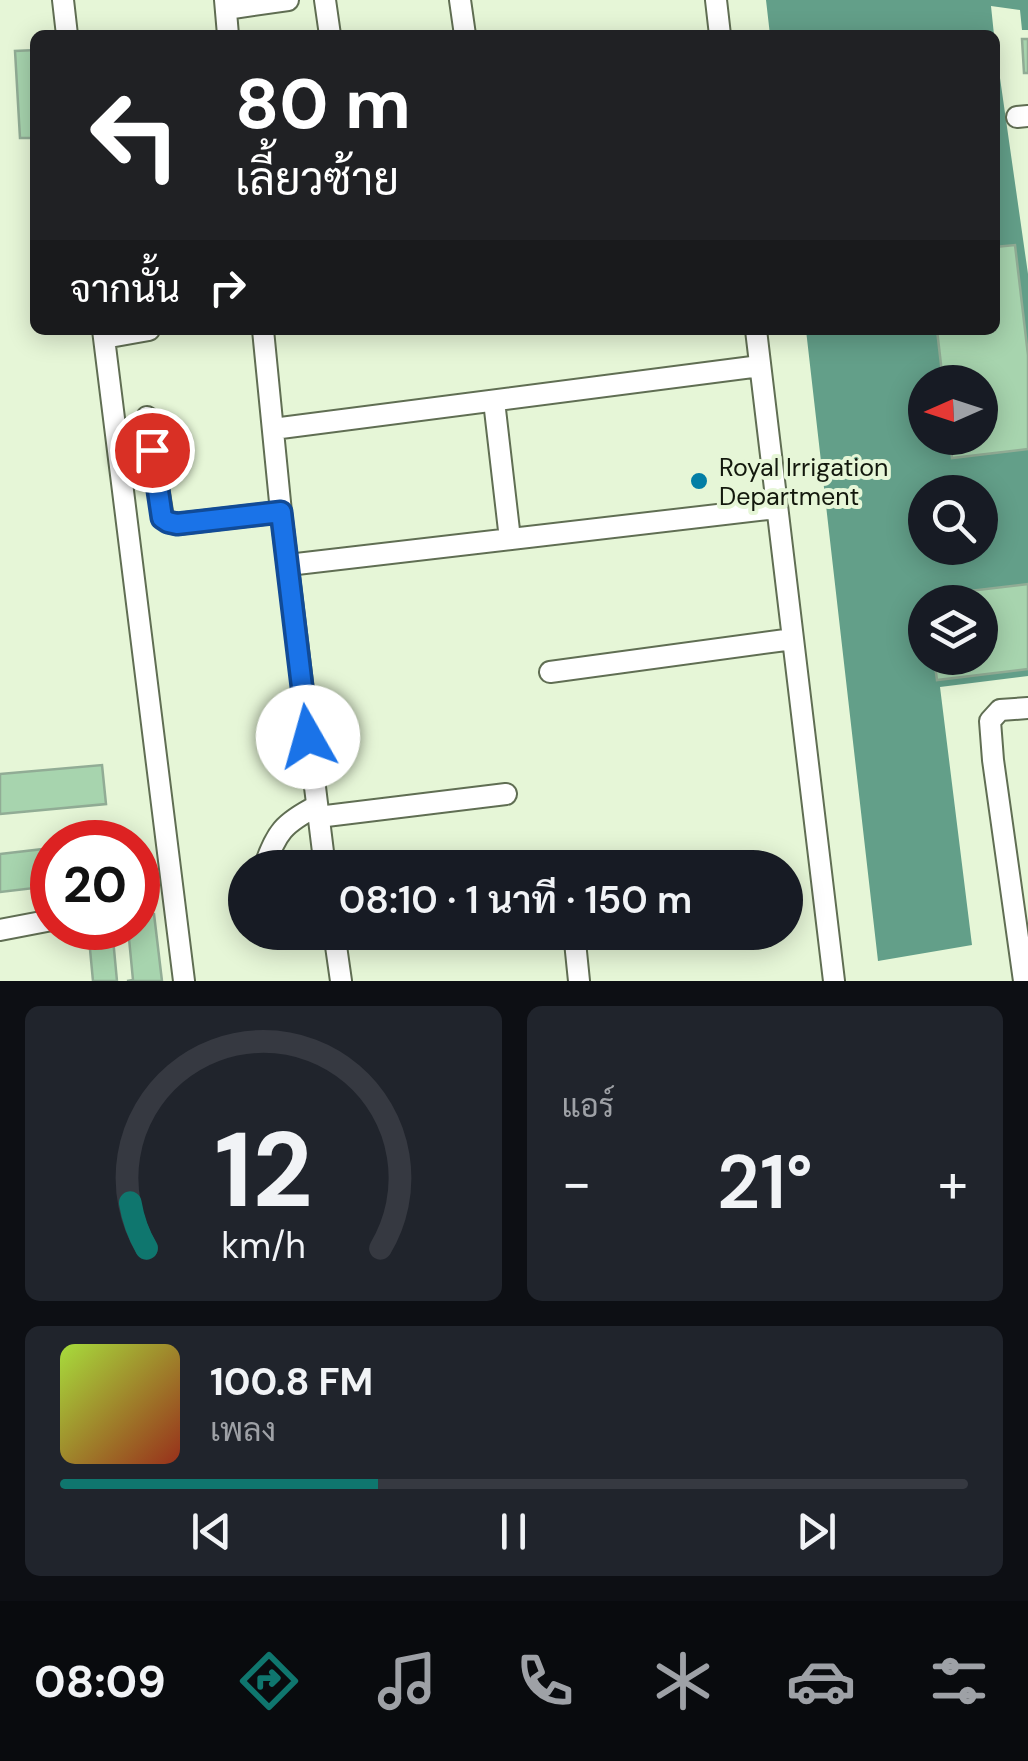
<!DOCTYPE html>
<html lang="th">
<meta charset="utf-8">
<style>
body{margin:0;font-family:"DM Sans",Sarabun,sans-serif;background:#20242c;color:#f1f3f6;height:100vh;display:flex;flex-direction:column;font-size:38px;white-space:nowrap}
*{box-sizing:border-box;margin:0}
p{font-size:32px;color:#9ea1a6}
.icon{flex:none;width:55px;height:55px;fill:none;stroke:currentColor;stroke-width:2;stroke-linecap:round;stroke-linejoin:round}
.map{position:relative;height:981px;overflow:hidden}
.side{display:flex;flex-direction:column;gap:25px;padding:25px;background:#0d0f14;flex:1}
.side>*{flex:none}
.banner{position:absolute;left:30px;top:30px;width:970px;height:305px;border-radius:15px;box-shadow:0 5px 25px #0003;background:#202124;color:#fff;overflow:hidden}
.needle{width:65px;rotate:267deg}
.controls{position:absolute;left:908px;top:365px;display:grid;gap:20px}
.controls a{display:grid;place-items:center;width:90px;height:90px;border-radius:50%;background:#171b24;box-shadow:0 5px 25px #0003;font-size:50px}
.speed{position:absolute;left:30px;top:820px;display:flex;gap:20px;font-size:50px;font-weight:700;text-align:center}
.speed>*{display:grid;place-content:center;width:130px;height:130px;border-radius:50%;background:#171b24;box-shadow:0 5px 25px #0003;line-height:1}
.speed .limit{border:15px solid #d22;background:#fff;color:#111}
.pin{position:absolute;display:grid;place-items:center;width:85px;height:85px;color:#fff;margin:-42px;border:5px solid #fff;border-radius:50%;box-shadow:0 2px 10px #0007}
.me{position:absolute;width:110px;margin:-55px;rotate:353deg;stroke-linejoin:round;filter:drop-shadow(0 0 8px #0008)}
.turn{display:flex;align-items:center;gap:35px;height:210px;padding:0 40px;font-size:45px}
.turn .icon{width:130px;height:130px;stroke-width:2.5}
.turn b{display:block;font-size:70px;line-height:85px}
.then{display:flex;align-items:center;height:95px;padding:0 40px;background:#0003;gap:20px;font-size:38px}
.big{font-size:75px;font-weight:600;line-height:1.1}
.side .card{flex:1;display:flex;flex-direction:column;justify-content:center;gap:15px;min-width:0;padding:0 35px;border-radius:15px;background:#20242c}
.side .dial{align-items:center;gap:0}
.dial svg{height:260px;overflow:visible;fill:none;stroke:#363941;stroke-width:7;stroke-linecap:round;text-anchor:middle}
.dial text{fill:#f1f3f6;stroke:none}
.song{display:flex;align-items:center;gap:30px}
.cover{width:120px;height:120px;border-radius:15px;background:linear-gradient(135deg,hsl(80 70% 55%),hsl(10 70% 35%))}
.played{height:10px;border-radius:5px;background:linear-gradient(90deg,#0f766e 35%,#363941 35%)}
.keys{display:flex;justify-content:space-around;direction:ltr}
.heat{display:flex;justify-content:space-between;align-items:center;font-size:55px;direction:ltr}
.side .tiles{flex:1;display:grid;gap:25px;grid-template-columns:1fr 1fr}
.card:last-child{grid-column:span 2}
.trip{position:absolute;left:228px;top:850px;width:575px;height:100px;border-radius:50px;background:#171b24;box-shadow:0 5px 25px #0003;font-weight:600;line-height:100px;text-align:center}
.menu{display:flex;height:160px;justify-content:space-around;align-items:center;background:#090b0e;color:#9ea1a6}
.menu .icon{width:70px;height:70px}
.menu .on{color:#0f766e}
.menu b{font-size:45px;color:#f1f3f6}
.map>svg:first-child{display:block}
.water{fill:#639f89;fill-rule:evenodd}
.building{fill:#a7d4ae;stroke:#91ac95;stroke-width:2.5}
.lines{fill:none;stroke-linecap:round;stroke-linejoin:round}
.minor-casing{stroke:#606e53;stroke-width:24}
.minor{stroke:#fff;stroke-width:20}
.route-casing{stroke:#114b97;stroke-width:25}
.route{stroke:#1a73e8;stroke-width:18}
.poi-dot{fill:#037ea5;stroke:#e6f6d7;stroke-width:4}
.labels{text-anchor:middle;stroke-width:8;stroke-linejoin:round;paint-order:stroke}
.poi-label{font-size:25px;fill:#13180d;stroke:#e6f6d7;text-anchor:start}
</style>
<div class="map">
<svg width="1028" height="981" viewBox="0 0 1028 981">
<rect width="100%" height="100%" fill="#e6f6d7"/>
<path class="water" d="M766 0H1028V30H1022L1020 10 991 6 994 35H770Z
M995 43 1028 274V676L940 687 972 945 878 961 806 330H995ZM925 382H980V438H925ZM925 492H980V548H925ZM925 602H980V658H925Z"/>
<path class="building" d="M1022 39H1028V73H1024Z
M35 50V138H20L15 51Z
M1015 245 1028 355V449L952 458 950 438H980V382H943L937 330H995V247Z
M1028 584V669L937 680 934 658H980V602H928L927 596Z
M102 765 106 804 0 814V774Z
M52 848V886L0 892V854Z
M154 914 162 981H127L133 980 128 928H138V915Z
M88 928H112L117 981H93Z"/>
<g class="lines">
<g class="minor-casing">
<path id="minor" d="M63 0 67 35
M225 0 228 35
M325 0 330 35
M460 0 465 35
M716 0 720 35
M226 9 288 0
M1017 117 1028 116
M103 330 184 981
M263 330 281 512 325 868
M756 330 834 981
M104 338 149 330
M494 401 510 539
M147 417 163 518 168 522 177 524 281 512
M273 429 760 366
M288 565 777 508
M550 672 793 639
M318 817 506 794
M264 868C276 832 284 823 317 806
M0 930 52 920
M334 932 341 981
M574 932 579 981
M1024 981 993 760 990 721 1000 710 1028 708"/>
</g>
<use href="#minor" class="minor"/>
</g>
<g class="lines">
<g class="route-casing">
<path id="route" d="M152 450 162 518 168 522 177 524 281 512 308 737"/>
</g>
<use href="#route" class="route"/>
</g>
<circle class="poi-dot" cx="699" cy="481" r="10"/>
<g class="labels">
<g class="poi-label">
<text x="719" y="476">Royal Irrigation<tspan x="719" dy="29">Department</tspan></text>
</g>
</g>
</svg>
<div class="controls">
<a><svg class="needle" viewBox="-14 -14 28 28"><path d="M0-13l5 13h-10z" fill="#e53935"/><path d="M0 13l5-13h-10z" fill="#9ea1a6"/></svg></a>
<a><svg class="icon" aria-label="search" viewBox="0 0 24 24"><circle cx="10" cy="10" r="6"/><path d="M15 15l6 6"/></svg></a>
<a><svg class="icon" aria-label="layers" viewBox="0 0 24 24"><path d="M12 4l9 5-9 5-9-5zM3 14l9 5 9-5"/></svg></a>
</div>
<div class="speed"><div class="limit">20</div></div>
<div class="pin" style="left:152px;top:450px;background:#d93025"><svg class="icon" aria-label="arrive" viewBox="0 0 24 24"><path d="M6 21V4h12l-3 4 3 4H6"/></svg></div>
<svg class="me" style="left:308px;top:737px" viewBox="-20 -20 40 40"><circle r="19" fill="#fff"/><path d="M0-13L10 11 0 6-10 11z" fill="#1a73e8"/></svg>
<div class="trip">08:10 · 1 นาที · 150 m</div>
<div class="banner">
<div class="turn"><svg class="icon" aria-label="left" viewBox="0 0 24 24"><path d="M17 20v-9H6M10 6l-5 5 5 5"/></svg><div><b>80 m</b>เลี้ยวซ้าย</div></div>
<div class="then">จากนั้น<svg class="icon" aria-label="right" viewBox="0 0 24 24"><path d="M7 20v-9h11M14 6l5 5-5 5"/></svg></div>
</div>
</div>
<section class="side">
<div class="tiles">
<div class="card dial"><svg viewBox="0 0 100 80">
<path d="M14 69A42 42 0 1 1 86 69"/>
<path d="M14 69A42 42 0 0 1 9 55" stroke="#0f766e"/>
<text x="50" y="56" font-size="32" font-weight="700">12</text>
<text x="50" y="72" font-size="11">km/h</text>
</svg></div>
<div class="card"><p>แอร์</p>
<div class="heat"><a>−</a><b class="big">21°</b><a>+</a></div>
</div>
<div class="card">
<div class="song"><i class="cover"></i><div><b>100.8 FM</b><p>เพลง</p></div></div>
<div class="played"></div>
<div class="keys"><svg class="icon" aria-label="previous" viewBox="0 0 24 24"><path d="M18 5L8 12l10 7zM5 5v14"/></svg><svg class="icon" aria-label="pause" viewBox="0 0 24 24"><path d="M8 5v14M16 5v14"/></svg><svg class="icon" aria-label="next" viewBox="0 0 24 24"><path d="M6 5l10 7-10 7zM19 5v14"/></svg></div>
</div>
</div>
</section>
<nav class="menu">
<b>08:09</b>
<svg class="icon on" aria-label="directions" viewBox="0 0 24 24"><path d="M12 3l9 9-9 9-9-9zM9 14v-3h6M13 9l2 2-2 2"/></svg>
<svg class="icon" aria-label="music" viewBox="0 0 24 24"><path d="M9 18V5l10-2v13"/><circle cx="6" cy="18" r="3"/><circle cx="16" cy="16" r="3"/></svg>
<svg class="icon" aria-label="phone" viewBox="0 0 24 24"><path d="M5 4h4l2 5-3 2q2 4 5 5l2-3 5 2v4C11 20 4 13 5 4z"/></svg>
<svg class="icon" aria-label="climate" viewBox="0 0 24 24"><path d="M12 3v18M4 7l16 10M4 17L20 7"/></svg>
<svg class="icon" aria-label="car" viewBox="0 0 24 24"><path d="M5 17H2v-5l4-1 3-4h7l3 4 3 1v5h-3M9 17h6M6 11h13"/><circle cx="7" cy="17" r="2"/><circle cx="17" cy="17" r="2"/></svg>
<svg class="icon" aria-label="filters" viewBox="0 0 24 24"><path d="M4 7h16M4 17h16"/><circle cx="9" cy="7" r="2"/><circle cx="15" cy="17" r="2"/></svg>
</nav>
